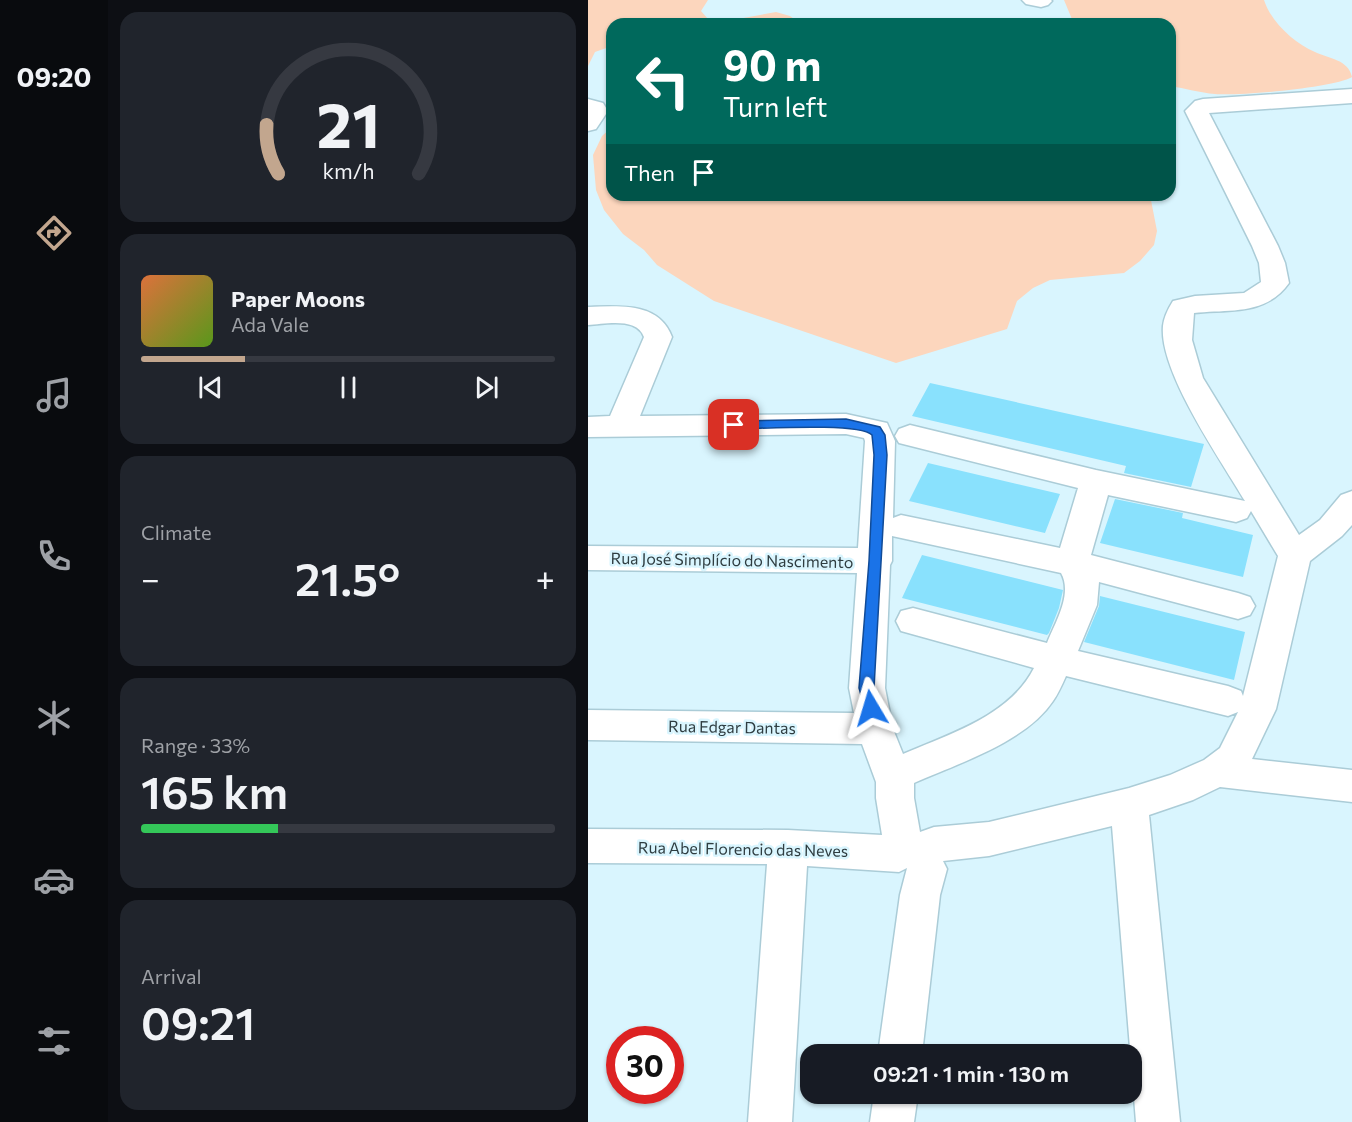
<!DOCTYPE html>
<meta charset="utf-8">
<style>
body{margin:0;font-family:Commissioner,sans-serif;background:#20242c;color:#f1f3f6;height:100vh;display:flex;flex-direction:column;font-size:22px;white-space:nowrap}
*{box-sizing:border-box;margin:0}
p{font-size:20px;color:#9ea1a6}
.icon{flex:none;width:33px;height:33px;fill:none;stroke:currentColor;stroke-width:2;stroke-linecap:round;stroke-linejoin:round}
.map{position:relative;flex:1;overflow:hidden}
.drawer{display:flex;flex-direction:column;gap:12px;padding:12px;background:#0d0f14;width:480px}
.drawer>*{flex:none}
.top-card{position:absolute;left:18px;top:18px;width:570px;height:183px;border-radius:18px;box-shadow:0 2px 4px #0004;background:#00695c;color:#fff;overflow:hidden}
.speed{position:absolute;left:18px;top:1026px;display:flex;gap:12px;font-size:30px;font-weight:700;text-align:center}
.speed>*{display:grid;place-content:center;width:78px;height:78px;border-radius:50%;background:#171b24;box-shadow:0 2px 4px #0004;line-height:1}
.speed .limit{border:9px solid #d22;background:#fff;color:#111}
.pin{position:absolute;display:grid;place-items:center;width:51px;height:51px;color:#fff;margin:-26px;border-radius:12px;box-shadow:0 3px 9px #0006}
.me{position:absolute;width:66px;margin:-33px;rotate:353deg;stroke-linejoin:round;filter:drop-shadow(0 0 4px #0008)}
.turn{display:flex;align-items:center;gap:21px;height:126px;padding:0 18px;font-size:27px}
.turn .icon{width:78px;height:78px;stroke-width:2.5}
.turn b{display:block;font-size:42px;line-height:51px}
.then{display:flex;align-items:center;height:57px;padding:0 18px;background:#0003;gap:12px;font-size:22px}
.big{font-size:45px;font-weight:600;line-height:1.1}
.drawer .widget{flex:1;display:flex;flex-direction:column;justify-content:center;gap:9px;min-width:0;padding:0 21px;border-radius:18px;background:#20242c}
.drawer .dial{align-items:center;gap:0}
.dial svg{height:156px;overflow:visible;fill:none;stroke:#363941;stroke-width:7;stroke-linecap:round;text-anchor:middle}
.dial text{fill:#f1f3f6;stroke:none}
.song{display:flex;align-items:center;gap:18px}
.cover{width:72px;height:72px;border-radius:9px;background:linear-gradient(135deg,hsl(20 70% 55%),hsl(90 70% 35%))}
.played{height:6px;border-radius:3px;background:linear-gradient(90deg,#c2a68e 25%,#363941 25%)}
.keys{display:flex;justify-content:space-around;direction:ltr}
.heat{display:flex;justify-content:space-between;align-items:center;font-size:33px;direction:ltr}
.charge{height:9px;border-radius:4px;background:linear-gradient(90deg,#34c759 33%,#363941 0)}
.trip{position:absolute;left:212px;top:1044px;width:342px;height:60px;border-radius:18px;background:#171b24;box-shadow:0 2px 4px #0004;font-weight:600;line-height:60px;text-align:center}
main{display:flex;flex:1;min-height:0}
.menu{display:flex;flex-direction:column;width:108px;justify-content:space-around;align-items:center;background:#090b0e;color:#9ea1a6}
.menu .icon{width:42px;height:42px}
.menu .on{color:#c2a68e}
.menu b{font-size:27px;color:#f1f3f6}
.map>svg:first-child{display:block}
.green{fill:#fcd6bd}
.building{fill:#89e1fd}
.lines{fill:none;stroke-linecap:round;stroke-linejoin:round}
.minor-casing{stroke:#abccd7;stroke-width:3}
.minor{fill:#fff;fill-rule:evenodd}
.route{fill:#1a73e8;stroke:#114b97;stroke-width:1.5}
.labels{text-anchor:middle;stroke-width:5;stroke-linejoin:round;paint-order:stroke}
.street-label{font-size:16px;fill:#2f3d41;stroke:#d9f5fe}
</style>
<main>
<nav class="menu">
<b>09:20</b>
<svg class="icon on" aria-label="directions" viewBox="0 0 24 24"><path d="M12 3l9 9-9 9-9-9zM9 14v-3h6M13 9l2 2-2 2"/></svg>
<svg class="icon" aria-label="music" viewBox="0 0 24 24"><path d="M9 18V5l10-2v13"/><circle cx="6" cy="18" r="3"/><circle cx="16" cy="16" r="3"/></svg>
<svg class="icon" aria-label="phone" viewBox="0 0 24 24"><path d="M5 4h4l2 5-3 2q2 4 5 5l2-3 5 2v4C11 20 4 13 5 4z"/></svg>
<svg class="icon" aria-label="climate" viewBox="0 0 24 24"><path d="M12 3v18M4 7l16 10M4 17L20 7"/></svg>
<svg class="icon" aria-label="car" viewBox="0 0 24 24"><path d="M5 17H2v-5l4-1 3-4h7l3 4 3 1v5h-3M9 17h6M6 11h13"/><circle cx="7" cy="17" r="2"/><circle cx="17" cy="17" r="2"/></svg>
<svg class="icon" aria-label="filters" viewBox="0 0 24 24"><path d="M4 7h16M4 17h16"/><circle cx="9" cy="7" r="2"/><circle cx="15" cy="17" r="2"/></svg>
</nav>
<section class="drawer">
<div class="widget dial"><svg viewBox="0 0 100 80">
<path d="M14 69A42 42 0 1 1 86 69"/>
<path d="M14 69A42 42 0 0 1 8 44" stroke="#c2a68e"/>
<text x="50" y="56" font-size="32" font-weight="700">21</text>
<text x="50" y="72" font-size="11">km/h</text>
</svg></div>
<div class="widget">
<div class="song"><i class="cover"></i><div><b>Paper Moons</b><p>Ada Vale</p></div></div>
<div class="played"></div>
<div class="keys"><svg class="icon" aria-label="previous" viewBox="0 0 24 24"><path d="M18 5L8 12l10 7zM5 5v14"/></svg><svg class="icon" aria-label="pause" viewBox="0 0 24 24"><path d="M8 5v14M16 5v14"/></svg><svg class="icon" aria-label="next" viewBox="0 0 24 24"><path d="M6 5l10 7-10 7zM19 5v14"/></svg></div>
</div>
<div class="widget"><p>Climate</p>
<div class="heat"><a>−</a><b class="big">21.5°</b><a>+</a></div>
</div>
<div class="widget"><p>Range · 33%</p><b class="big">165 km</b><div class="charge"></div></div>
<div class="widget"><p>Arrival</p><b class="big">09:21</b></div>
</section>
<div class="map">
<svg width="764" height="1122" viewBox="0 0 764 1122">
<rect width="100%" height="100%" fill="#d9f5fe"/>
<path class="green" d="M0 0H120L113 11 120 19 139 21 188 12 202 16 213 24H24V46L7 52 0 66Z
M476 0H676C683 22 706 43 727 52 741 59 760 59 764 77 745 88 652 96 627 94 612 93 597 88 582 86V24H486Z
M24 127V195H562L569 231 566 245 552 261 536 273 462 280 445 288 429 301 419 329 308 363 126 301 69 265 56 250 35 234 16 210 8 190 5 155 14 136Z"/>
<path class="building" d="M342 383 616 444 603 487 536 473 538 466 324 416Z
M340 463 472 494 457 533 321 501Z
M527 499 595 513 594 518 665 535 655 577 512 543Z
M334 555 475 590 471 608 461 633 459 635 314 598Z
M512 596 657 632 646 680 496 642 511 606Z"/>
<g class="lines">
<g class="minor-casing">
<path id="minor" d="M434 0H463L464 1 460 5 453 7 438 4Z
M764 89V103L621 113 690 246 697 263 701 283C678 316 640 309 606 313L604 340 615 378 711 535 732 520 753 495 764 491V525L754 536 722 561 688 709 664 759 764 770V802L632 787 605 800 561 815 592 1122H548L524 826 401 856 355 861 359 869 352 895 334 1054H290L312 895 319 868 311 872 219 866 204 1122H160L179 864 0 863V829L200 830 294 835 288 798V782L274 744 0 740V710L266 713 261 688 269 573 0 570V546L270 548 277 441 276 438 258 434 0 437V417L22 416 56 337C49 317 17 324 0 325V307C32 306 71 302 84 337L52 416 258 414 299 423 307 441 305 518 313 515 472 548 490 488 311 443 307 436 311 429 322 425 508 470 657 501C633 460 571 372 575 326 576 317 580 309 585 301L607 296 656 293 673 282 671 263 664 246 597 111 607 101 615 99ZM520 495 648 522 659 518 663 511 690 556 655 696 653 691 640 686 490 651 509 605 511 582 650 619 662 615 667 606 662 597 650 593 503 555ZM304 536 473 573C485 594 467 623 459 643L325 608 313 611 308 621 313 631 446 668C422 716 361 734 315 754L305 729 297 688 302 565 304 561ZM478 676 640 716 650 712 632 748 616 760 582 775 541 788 401 822 346 827 332 832 326 798V783C369 764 438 742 465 701 470 694 474 685 478 676Z
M0 99 15 103 20 111 8 129 0 131Z
M286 1094H330L326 1122H282Z"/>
</g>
<use href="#minor" class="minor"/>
</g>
<path class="route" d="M258 419 292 427 297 435 299 455 286 688 291 708 288 713 283 715 278 713 271 688 281 561 286 455 284 435C271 422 169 429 146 429L139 425 146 421Z"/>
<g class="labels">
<g class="street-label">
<text transform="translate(144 560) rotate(1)" y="6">Rua José Simplício do Nascimento</text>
<text transform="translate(144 727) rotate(1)" y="6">Rua Edgar Dantas</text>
<text transform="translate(155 849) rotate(1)" y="6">Rua Abel Florencio das Neves</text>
</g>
</g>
</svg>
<div class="speed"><div class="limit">30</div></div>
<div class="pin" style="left:146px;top:425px;background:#d93025"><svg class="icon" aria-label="arrive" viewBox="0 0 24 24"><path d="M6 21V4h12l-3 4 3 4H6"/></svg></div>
<svg class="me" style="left:283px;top:708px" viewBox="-20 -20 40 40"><path d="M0-17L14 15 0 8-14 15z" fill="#1a73e8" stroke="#fff" stroke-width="4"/></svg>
<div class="trip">09:21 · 1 min · 130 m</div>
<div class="top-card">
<div class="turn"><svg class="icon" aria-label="left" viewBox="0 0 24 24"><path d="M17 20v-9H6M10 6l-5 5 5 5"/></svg><div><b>90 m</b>Turn left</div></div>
<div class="then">Then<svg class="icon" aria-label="arrive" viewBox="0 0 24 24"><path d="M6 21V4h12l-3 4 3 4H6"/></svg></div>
</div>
</div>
</main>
